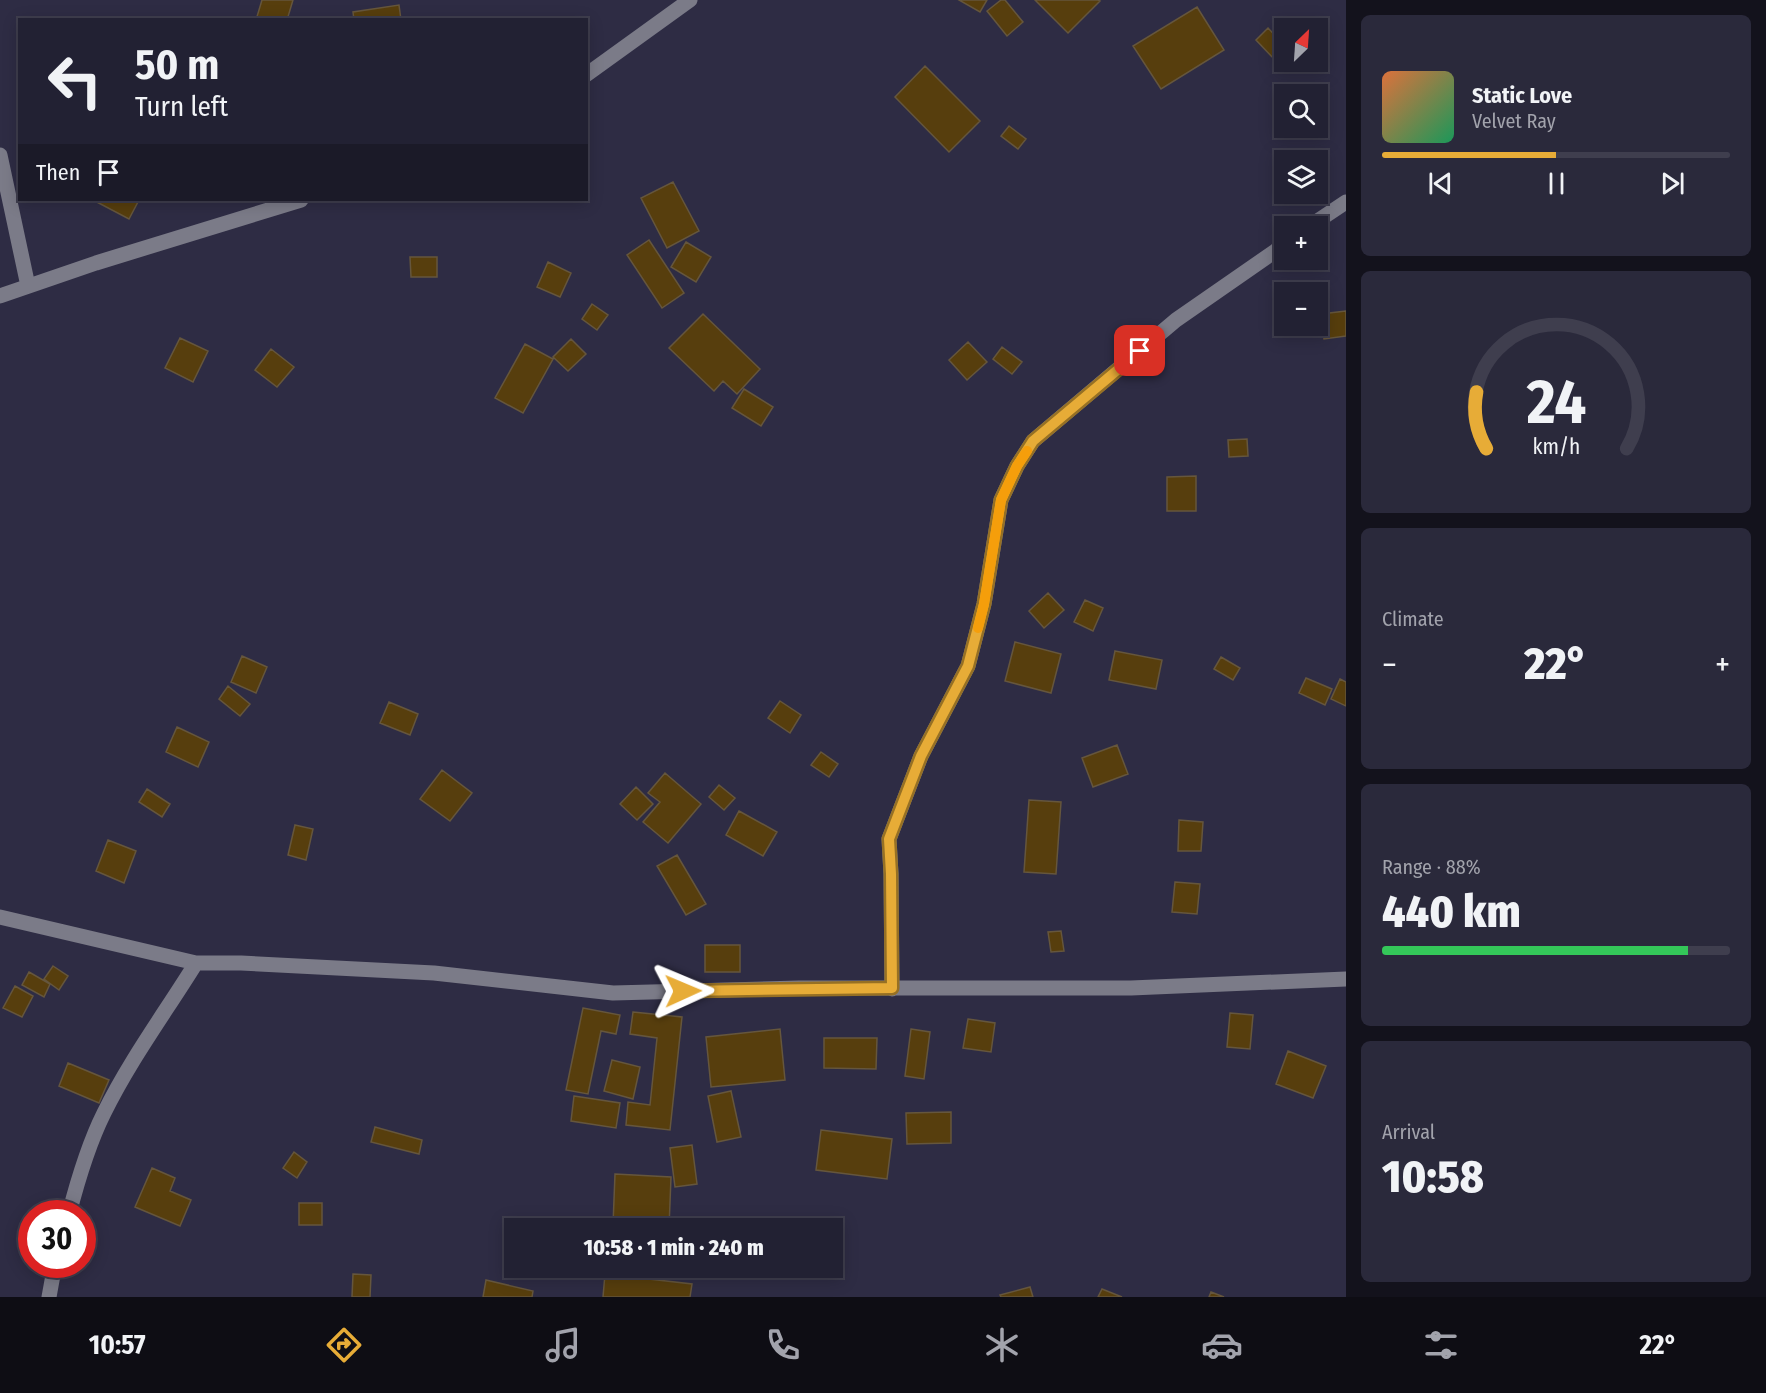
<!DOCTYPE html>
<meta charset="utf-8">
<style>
body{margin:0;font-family:"Fira Sans Condensed",sans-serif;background:#2a293b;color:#f1f3f6;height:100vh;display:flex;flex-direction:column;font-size:22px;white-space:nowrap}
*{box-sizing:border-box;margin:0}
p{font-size:20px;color:#a2a3ac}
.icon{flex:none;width:33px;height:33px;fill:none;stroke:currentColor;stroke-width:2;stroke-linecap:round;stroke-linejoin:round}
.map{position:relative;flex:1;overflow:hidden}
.panel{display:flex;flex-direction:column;gap:15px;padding:15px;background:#13121c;width:420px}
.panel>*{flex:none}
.top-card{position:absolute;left:18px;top:18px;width:570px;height:183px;border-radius:0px;box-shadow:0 3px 15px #0003,0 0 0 2px #3f3e4e;background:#222133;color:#f1f3f6;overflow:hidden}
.needle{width:39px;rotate:25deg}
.fabs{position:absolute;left:1274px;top:18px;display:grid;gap:12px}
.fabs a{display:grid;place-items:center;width:54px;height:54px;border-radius:0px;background:#222133;box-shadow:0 3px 15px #0003,0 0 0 2px #3f3e4e;font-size:30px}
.speed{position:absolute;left:18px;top:1200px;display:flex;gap:12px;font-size:30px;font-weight:700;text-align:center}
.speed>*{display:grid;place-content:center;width:78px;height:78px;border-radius:50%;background:#222133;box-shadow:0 3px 15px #0003,0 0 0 2px #3f3e4e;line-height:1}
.speed .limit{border:9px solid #d22;background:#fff;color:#111}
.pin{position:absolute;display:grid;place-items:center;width:51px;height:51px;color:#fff;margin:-26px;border-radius:12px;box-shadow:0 3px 9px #0006}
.me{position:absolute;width:66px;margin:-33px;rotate:89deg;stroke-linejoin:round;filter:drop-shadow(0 0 4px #0008)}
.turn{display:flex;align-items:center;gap:21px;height:126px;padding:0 18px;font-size:27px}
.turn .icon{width:78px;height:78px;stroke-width:2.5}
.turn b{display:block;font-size:42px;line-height:51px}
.then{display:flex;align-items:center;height:57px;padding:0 18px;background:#0003;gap:12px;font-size:22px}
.big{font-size:45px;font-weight:800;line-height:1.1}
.panel .card{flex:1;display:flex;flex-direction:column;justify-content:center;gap:9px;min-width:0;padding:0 21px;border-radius:9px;background:#2a293b}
.panel .dial{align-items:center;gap:0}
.dial svg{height:156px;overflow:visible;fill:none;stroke:#3f3e4e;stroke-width:7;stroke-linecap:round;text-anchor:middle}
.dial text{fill:#f1f3f6;stroke:none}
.song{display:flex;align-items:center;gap:18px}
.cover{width:72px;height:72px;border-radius:9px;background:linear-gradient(135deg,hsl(20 70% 55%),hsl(150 70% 35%))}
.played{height:6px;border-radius:3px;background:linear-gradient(90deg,#e7ac37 50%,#3f3e4e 50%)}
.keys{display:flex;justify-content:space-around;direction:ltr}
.heat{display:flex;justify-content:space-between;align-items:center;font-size:33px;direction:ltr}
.charge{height:9px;border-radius:4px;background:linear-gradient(90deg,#34c759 88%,#3f3e4e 0)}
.trip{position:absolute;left:504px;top:1218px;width:339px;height:60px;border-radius:0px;background:#222133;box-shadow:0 3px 15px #0003,0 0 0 2px #3f3e4e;font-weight:800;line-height:60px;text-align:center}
.dock{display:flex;height:96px;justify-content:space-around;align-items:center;background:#0e0d14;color:#a2a3ac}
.dock .icon{width:42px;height:42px}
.dock .active{color:#e7ac37}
.dock b{font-size:27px;color:#f1f3f6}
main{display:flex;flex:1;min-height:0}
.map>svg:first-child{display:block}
.building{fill:#573e0d;stroke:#65563d;stroke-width:1.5}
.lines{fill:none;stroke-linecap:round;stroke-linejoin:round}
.minor{stroke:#7b7b88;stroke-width:15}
.route-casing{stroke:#967024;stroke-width:15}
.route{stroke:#e7ac37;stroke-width:10}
.slow{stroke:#f59e0b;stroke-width:10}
</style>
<main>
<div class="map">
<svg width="1346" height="1297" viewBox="0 0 1346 1297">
<rect width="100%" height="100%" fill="#2e2c44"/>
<path class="building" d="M262 0H293L287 20H256Z
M959 0H987L980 12Z
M1001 0H1005L1023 22 1007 36 987 11Z
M1035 0H1098L1100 1 1068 33Z
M399 5 401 20H354L353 12Z
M1197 7 1224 50 1161 89 1133 46Z
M1268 28 1284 45V51L1275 60 1256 40Z
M925 66 980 121 949 152 895 97Z
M1009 126 1026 139 1018 149 1001 136Z
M673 182 699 231 667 248 641 198Z
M93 200H139L129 219Z
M649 240 684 293 662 308 627 255Z
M686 242 711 257 696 282 671 267Z
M410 257H437V277H411Z
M548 262 571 273 560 297 537 287Z
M592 304 608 315 597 330 582 319Z
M1346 311V336L1324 339 1321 314Z
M703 314 760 369 737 394 723 381 714 391 669 348Z
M180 338 208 351 193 382 165 368Z
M571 339 586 354 568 371 553 357Z
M968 342 987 362 967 380 949 360Z
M525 344 553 359 523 413 495 398Z
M1002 347 1022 362 1012 374 993 359Z
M271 349 294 367 277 387 255 370Z
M744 389 773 407 761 426 732 408Z
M1247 439 1248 456 1229 457 1228 440Z
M1196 476V511H1167V477Z
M1048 593 1064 610 1044 628 1029 611Z
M1085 600 1103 608 1093 631 1074 622Z
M1015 642 1061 654 1051 693 1005 681Z
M1115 651 1162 660 1156 689 1109 680Z
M242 656 267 667 256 693 231 682Z
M1221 657 1240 668 1233 680 1214 669Z
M1306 678 1332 689 1325 705 1299 693Z
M1340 679 1346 682V706L1331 699Z
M228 686 250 704 240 716 219 699Z
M780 701 801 715 790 733 768 718Z
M389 702 418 714 410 735 380 723Z
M177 727 209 742 198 767 166 752Z
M1117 745 1128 774 1093 787 1082 758Z
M821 752 838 764 829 777 811 765Z
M442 770 472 793 450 821 420 799Z
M665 773 701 804 668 843 643 822 660 802 648 793Z
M719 785 735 798 724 810 709 797Z
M636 787 653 804 637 820 620 804Z
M147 789 170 804 162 817 139 802Z
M1029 800 1061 802 1056 874 1024 872Z
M739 811 777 832 763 856 726 835Z
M1179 820 1203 822 1201 851H1178Z
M295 825 313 829 306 860 288 855Z
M108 840 136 851 124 883 96 871Z
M677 855 706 904 686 915 657 866Z
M1175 882 1200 884 1197 914 1172 912Z
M1061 931 1064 951 1051 952 1048 932Z
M705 945H740V972H705Z
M53 966 68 976 59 990 44 979Z
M29 972 50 984 44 997 22 985Z
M15 986 33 996 22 1017 3 1008Z
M583 1008 620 1015 616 1034 601 1031 588 1094 566 1090Z
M633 1012 682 1017 670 1130 626 1125 628 1102 650 1105 657 1038 630 1034Z
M1230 1013 1253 1015 1250 1049 1227 1047Z
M968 1019 995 1023 991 1052 963 1048Z
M780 1029 785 1080 711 1087 706 1037Z
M911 1029 930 1032 924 1079 905 1076Z
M824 1038H877L876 1069 824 1068Z
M1288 1051 1326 1066 1313 1098 1276 1084Z
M612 1060 640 1067 633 1099 604 1091Z
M68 1063 109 1080 99 1103 59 1086Z
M731 1091 741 1137 717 1142 708 1096Z
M574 1096 620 1103 616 1128 571 1121Z
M951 1112V1143L907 1144 906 1113Z
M375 1127 422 1140 419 1154 371 1142Z
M821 1130 892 1139 887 1179 816 1170Z
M692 1145 697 1184 675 1187 670 1148Z
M294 1152 307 1162 297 1178 283 1168Z
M152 1168 175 1178 170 1191 191 1200 180 1226 135 1207Z
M615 1174 671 1177 669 1228 613 1225Z
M299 1203H322V1225H299Z
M353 1274 371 1275 370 1297H352Z
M605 1274 692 1284 690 1297H603Z
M486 1280 533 1291 532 1297H483Z
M1030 1287 1033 1297H1001L1000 1295Z
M1102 1289 1122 1297H1098Z
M1211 1292 1224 1297H1209Z"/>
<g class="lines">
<path class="minor" d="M586 75 690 0
M0 155 28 286
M1310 226 1346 202
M0 296 96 263 301 200
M0 917 196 963
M892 989 891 874 889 839 921 756 968 666 984 604 1001 500 1017 466 1033 441 1176 320 1284 245
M69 1214C77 1183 90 1141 104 1113 130 1060 165 1013 196 963H241L434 973 613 993 799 988H1131L1346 979
M49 1297 55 1264"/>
</g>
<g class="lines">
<g class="route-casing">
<path id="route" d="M683 991 892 988 891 874 889 839 921 756 968 666 984 604 1001 500 1017 466 1033 441 1140 351"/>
</g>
<use href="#route" class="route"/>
<path class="slow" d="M978 628 984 604 1001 500 1017 466 1027 451"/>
</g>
</svg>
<div class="fabs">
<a><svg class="needle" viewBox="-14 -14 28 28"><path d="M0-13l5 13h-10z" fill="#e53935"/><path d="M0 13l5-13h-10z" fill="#a2a3ac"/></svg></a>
<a><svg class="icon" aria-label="search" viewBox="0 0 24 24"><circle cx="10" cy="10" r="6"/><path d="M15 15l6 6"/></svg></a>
<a><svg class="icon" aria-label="layers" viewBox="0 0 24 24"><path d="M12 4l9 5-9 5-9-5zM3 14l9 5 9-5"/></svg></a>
<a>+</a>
<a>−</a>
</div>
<div class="speed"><div class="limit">30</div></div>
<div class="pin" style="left:1140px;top:351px;background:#d93025"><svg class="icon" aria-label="arrive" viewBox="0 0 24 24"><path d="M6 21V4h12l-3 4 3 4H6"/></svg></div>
<svg class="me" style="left:683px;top:991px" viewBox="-20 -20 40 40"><path d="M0-17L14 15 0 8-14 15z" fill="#e7ac37" stroke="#fff" stroke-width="4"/></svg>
<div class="trip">10:58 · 1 min · 240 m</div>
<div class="top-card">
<div class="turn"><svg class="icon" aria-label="left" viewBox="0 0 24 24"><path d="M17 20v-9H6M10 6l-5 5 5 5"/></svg><div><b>50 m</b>Turn left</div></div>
<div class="then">Then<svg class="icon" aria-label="arrive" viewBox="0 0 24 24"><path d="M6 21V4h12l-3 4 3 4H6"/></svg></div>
</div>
</div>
<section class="panel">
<div class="card">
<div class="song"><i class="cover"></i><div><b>Static Love</b><p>Velvet Ray</p></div></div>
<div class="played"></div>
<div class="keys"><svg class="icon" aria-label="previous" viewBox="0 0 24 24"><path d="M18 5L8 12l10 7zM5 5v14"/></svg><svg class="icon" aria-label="pause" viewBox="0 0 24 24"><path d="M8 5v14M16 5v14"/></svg><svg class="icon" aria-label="next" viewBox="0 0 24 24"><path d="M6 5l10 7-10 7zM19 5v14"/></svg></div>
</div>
<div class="card dial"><svg viewBox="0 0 100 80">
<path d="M14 69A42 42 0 1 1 86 69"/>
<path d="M14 69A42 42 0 0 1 9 40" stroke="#e7ac37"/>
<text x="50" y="56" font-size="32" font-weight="700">24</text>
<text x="50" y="72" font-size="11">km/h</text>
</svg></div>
<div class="card"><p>Climate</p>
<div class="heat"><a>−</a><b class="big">22°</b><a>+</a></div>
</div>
<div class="card"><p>Range · 88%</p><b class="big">440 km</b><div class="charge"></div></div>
<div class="card"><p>Arrival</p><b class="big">10:58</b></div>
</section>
</main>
<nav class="dock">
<b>10:57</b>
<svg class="icon active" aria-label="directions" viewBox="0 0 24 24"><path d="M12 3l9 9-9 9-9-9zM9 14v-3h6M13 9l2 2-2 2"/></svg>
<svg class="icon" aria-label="music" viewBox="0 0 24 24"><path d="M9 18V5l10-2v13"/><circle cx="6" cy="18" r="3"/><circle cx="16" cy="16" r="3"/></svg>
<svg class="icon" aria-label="phone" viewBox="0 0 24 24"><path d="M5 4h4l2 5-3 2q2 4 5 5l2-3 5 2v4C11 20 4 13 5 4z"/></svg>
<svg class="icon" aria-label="climate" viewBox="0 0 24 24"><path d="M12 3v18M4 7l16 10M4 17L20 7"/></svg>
<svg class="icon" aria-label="car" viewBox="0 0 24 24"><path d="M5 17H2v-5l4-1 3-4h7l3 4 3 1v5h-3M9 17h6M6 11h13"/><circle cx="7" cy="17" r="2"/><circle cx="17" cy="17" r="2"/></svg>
<svg class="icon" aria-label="filters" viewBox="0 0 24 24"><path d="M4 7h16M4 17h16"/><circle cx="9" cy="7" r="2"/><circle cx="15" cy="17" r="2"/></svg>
<b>22°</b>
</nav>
